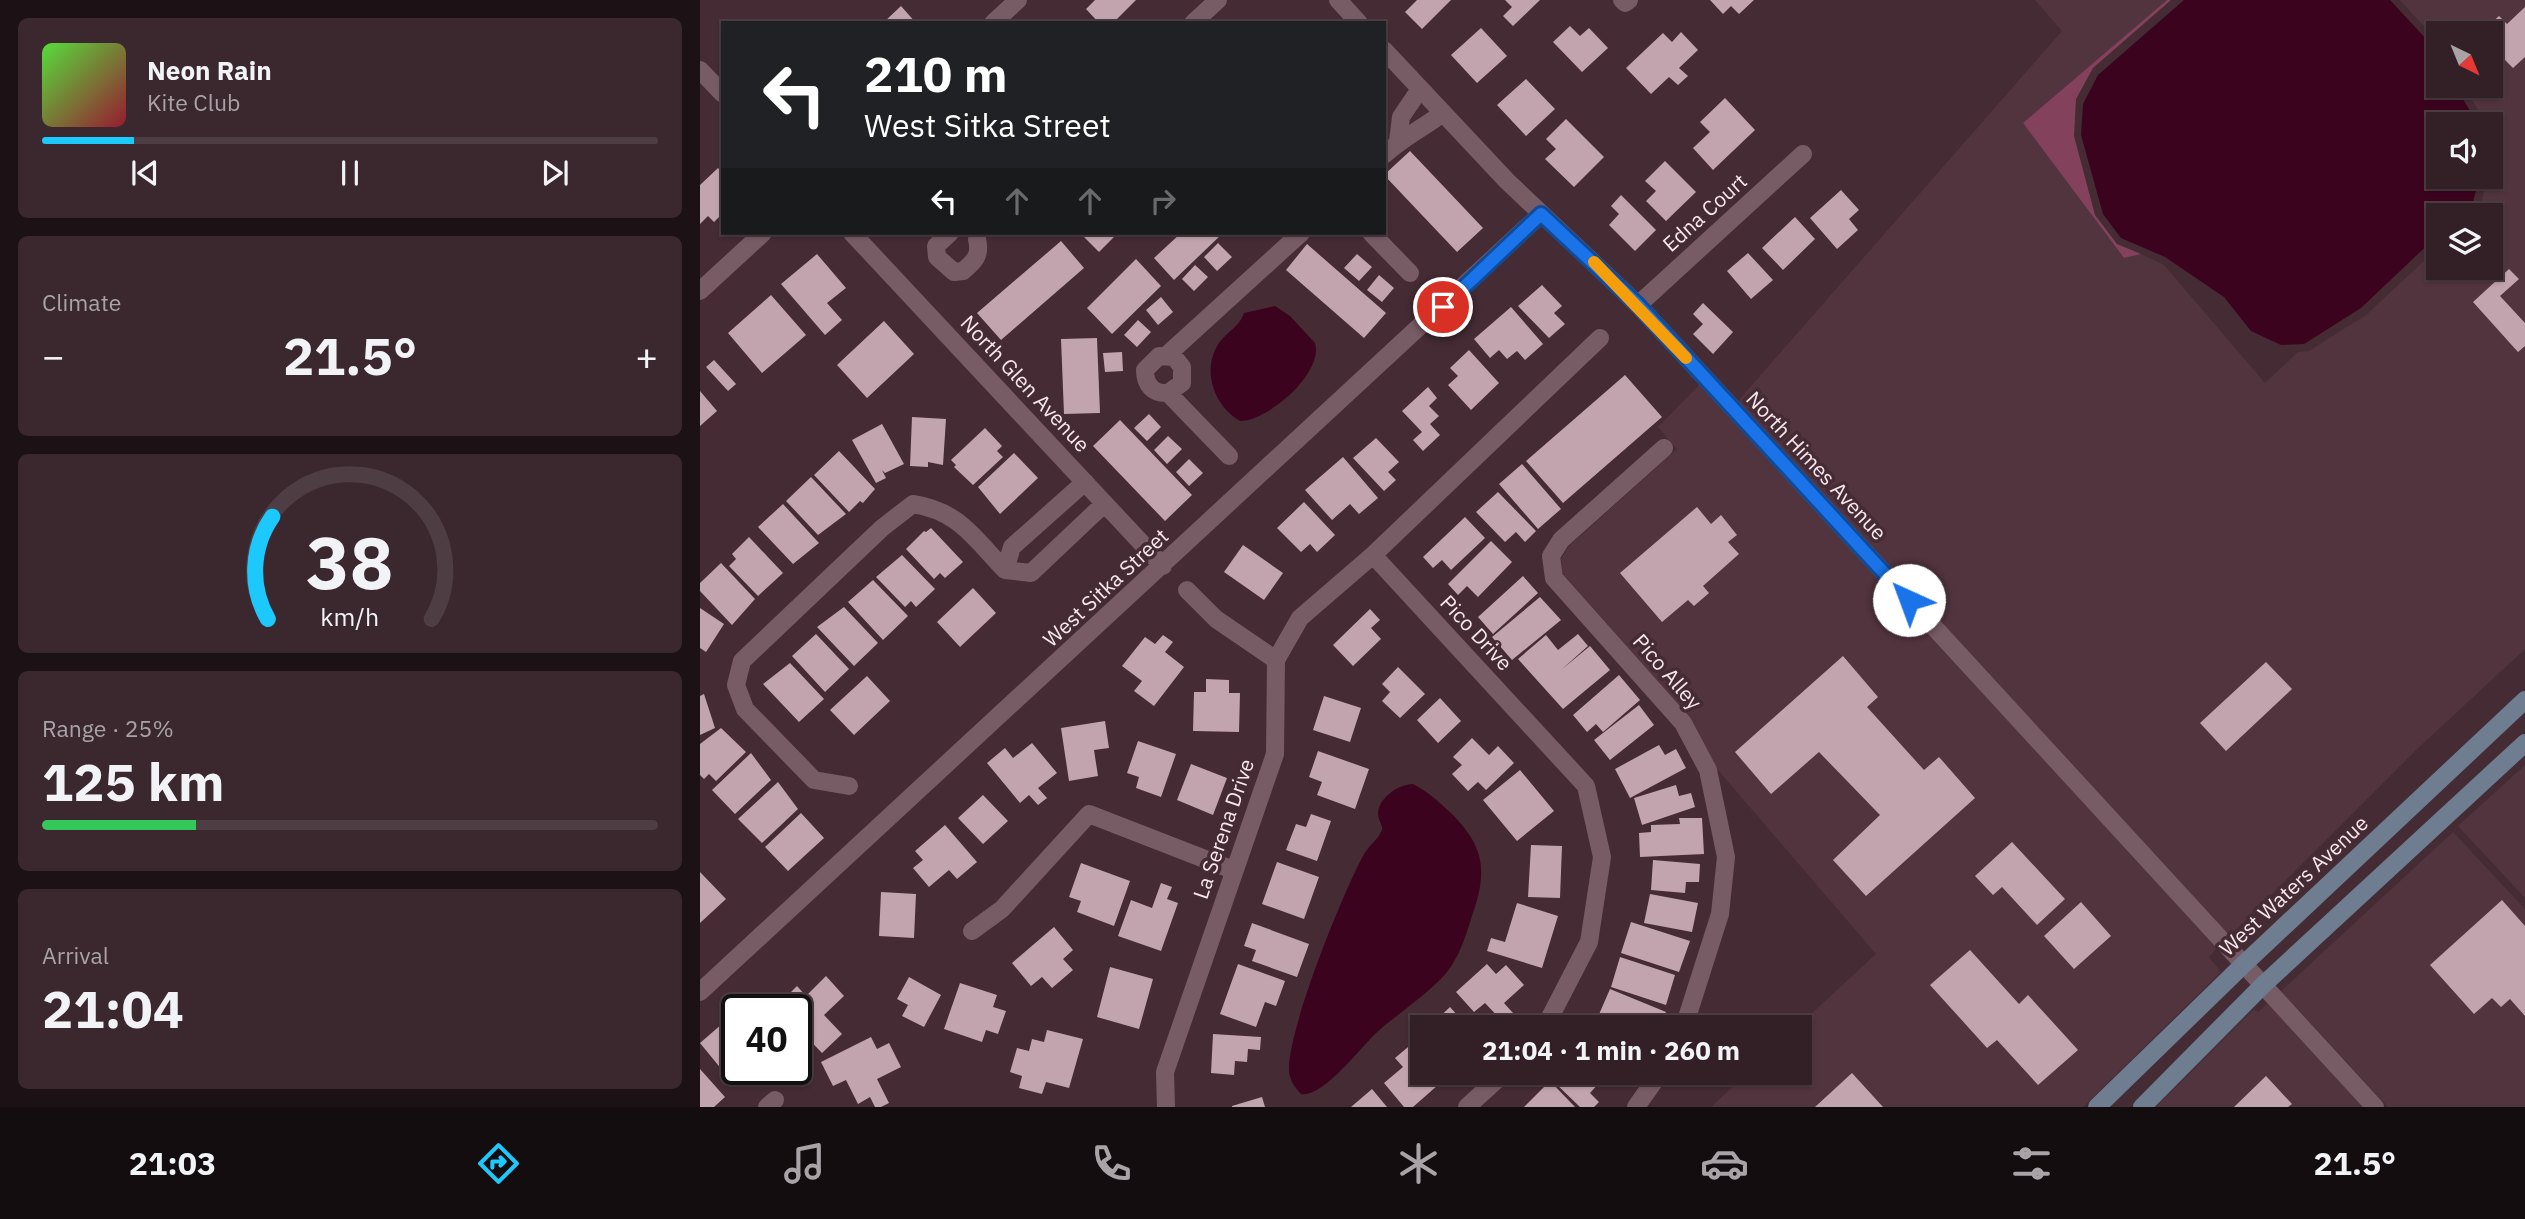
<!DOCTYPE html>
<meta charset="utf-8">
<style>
body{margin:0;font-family:"IBM Plex Sans",sans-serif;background:#3b282f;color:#f1f3f6;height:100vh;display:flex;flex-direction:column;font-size:26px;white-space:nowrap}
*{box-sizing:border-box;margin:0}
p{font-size:23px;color:#a9a3a7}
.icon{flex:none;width:38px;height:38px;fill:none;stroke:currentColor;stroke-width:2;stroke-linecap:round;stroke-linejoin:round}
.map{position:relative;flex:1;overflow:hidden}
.side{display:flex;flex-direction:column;gap:18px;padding:18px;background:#1c1215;width:700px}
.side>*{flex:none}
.banner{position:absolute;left:21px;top:21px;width:665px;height:214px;border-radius:0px;box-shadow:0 2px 5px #0004,0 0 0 2px #4e3e44;background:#202124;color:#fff;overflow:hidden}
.needle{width:46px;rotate:137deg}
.buttons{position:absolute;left:1726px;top:21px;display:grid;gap:14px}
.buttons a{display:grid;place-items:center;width:77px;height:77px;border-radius:0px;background:#332027;box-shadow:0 2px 5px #0004,0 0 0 2px #4e3e44;font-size:35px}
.speed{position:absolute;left:21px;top:994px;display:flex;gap:14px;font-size:35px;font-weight:700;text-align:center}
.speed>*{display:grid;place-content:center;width:91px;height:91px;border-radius:50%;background:#332027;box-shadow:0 2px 5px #0004,0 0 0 2px #4e3e44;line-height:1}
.speed .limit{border:4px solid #111;border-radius:10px;background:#fff;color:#111}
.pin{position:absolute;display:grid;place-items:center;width:60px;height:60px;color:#fff;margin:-30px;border:4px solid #fff;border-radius:50%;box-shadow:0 2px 7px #0007}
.me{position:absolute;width:77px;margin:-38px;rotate:317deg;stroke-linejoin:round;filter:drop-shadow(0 0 5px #0008)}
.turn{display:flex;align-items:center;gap:24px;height:147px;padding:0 28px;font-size:32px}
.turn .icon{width:91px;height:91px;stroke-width:2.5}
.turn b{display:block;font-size:49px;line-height:60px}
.lanes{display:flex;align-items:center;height:66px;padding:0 28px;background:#0003;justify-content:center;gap:35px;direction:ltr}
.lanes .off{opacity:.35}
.big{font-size:52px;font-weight:700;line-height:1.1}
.side .tile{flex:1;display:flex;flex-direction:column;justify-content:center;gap:10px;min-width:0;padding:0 24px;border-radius:10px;background:#3b282f}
.side .dial{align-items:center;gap:0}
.dial svg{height:182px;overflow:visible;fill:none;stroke:#4e3e44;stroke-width:7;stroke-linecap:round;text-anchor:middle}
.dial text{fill:#f1f3f6;stroke:none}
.song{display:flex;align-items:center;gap:21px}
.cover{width:84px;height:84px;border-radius:10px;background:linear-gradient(135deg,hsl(110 70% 55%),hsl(350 70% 35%))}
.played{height:7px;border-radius:4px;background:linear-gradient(90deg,#1dc9fc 15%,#4e3e44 15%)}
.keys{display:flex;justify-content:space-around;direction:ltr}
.heat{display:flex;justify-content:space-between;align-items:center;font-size:38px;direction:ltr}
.charge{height:10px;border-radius:5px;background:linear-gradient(90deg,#34c759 25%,#4e3e44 0)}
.trip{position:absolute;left:710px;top:1015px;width:402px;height:70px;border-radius:0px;background:#332027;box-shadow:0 2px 5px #0004,0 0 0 2px #4e3e44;font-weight:700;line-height:70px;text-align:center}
.menu{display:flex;height:112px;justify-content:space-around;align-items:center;background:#140d10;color:#a9a3a7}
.menu .icon{width:49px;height:49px}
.menu .on{color:#1dc9fc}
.menu b{font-size:32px;color:#f1f3f6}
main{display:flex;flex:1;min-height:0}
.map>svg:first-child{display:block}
.built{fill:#52343f}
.green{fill:#84415c}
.water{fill:#3c031f}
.building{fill:#c2a4ae}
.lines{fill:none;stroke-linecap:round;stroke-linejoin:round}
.minor{stroke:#785c65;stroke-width:18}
.tertiary{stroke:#785c65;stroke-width:18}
.secondary{stroke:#6e7d90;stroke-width:18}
.route-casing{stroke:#114b97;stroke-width:18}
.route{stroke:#1a73e8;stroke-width:12}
.slow{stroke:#f59e0b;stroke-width:12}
.labels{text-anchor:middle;stroke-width:7;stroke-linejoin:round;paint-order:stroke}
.street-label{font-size:21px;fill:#f8e7ed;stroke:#442b34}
</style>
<main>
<section class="side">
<div class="tile">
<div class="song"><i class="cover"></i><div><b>Neon Rain</b><p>Kite Club</p></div></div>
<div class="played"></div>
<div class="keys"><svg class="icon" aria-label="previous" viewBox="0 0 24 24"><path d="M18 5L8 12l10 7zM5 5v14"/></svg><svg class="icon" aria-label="pause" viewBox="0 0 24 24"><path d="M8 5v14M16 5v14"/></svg><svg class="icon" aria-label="next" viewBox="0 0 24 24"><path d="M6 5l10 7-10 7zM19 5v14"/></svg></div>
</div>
<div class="tile"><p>Climate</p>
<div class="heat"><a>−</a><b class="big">21.5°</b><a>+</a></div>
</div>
<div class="tile dial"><svg viewBox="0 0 100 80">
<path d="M14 69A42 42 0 1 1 86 69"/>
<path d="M14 69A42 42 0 0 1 16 24" stroke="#1dc9fc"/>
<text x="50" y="56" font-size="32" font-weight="700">38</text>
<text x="50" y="72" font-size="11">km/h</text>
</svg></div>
<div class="tile"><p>Range · 25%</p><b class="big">125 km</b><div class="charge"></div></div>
<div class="tile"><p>Arrival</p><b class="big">21:04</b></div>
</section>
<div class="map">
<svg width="1825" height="1107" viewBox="0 0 1825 1107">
<rect width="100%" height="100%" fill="#442b34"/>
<path class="built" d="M1335 0H1467L1323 123 1424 258 1441 254 1464 265 1565 383 1598 352 1609 351 1666 315 1738 248V268H1790V215H1780V207L1784 192 1800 180 1793 165 1797 153 1790 145V124H1786L1764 86H1790V33H1738V42L1700 0H1825V649L1715 751 1530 936 1038 401 1362 31Z
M999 385 1517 948 1509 957 1521 972 1383 1107H1011L1048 1073H1101V1027H1097L1176 954 1018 770 990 717 863 574 861 559 869 546 977 449 958 427Z
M1825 765V898L1758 826Z
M1753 832 1825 909V1107H1688L1581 991Z
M1568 1003 1664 1107H1456L1554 1009 1558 1012Z"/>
<path class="green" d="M1467 0H1471L1393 68 1376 99 1374 136 1395 215 1417 244 1441 254 1424 258 1323 123Z"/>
<path class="water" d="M1484 0H1690L1729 42 1738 56V86H1755L1778 124H1738V177H1780L1772 205V215H1738V235L1661 308 1604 344 1581 345 1551 331 1524 297 1465 257 1421 238 1403 214 1381 135 1383 104 1398 75Z
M575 306 590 316 615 343C624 373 568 421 540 421 514 406 501 370 519 343 527 332 540 326 544 313Z
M713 784C727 791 739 802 751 813 787 849 787 873 771 919 765 938 759 957 747 972 729 994 695 1015 674 1035 659 1050 622 1098 601 1094 595 1088 589 1079 589 1070 588 1029 642 895 663 856 668 846 678 840 682 830 683 826 680 823 679 819 673 802 697 784 713 784Z"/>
<path class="building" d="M395 0H436L413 23H399L386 9Z
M717 0H751L722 29 705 12Z
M805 0H840L813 26 803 16 812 7Z
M1010 0H1054L1039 14 1031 6 1023 14Z
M201 6 216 23H183Z
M1825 7V57L1813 68 1805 60 1790 74V33H1780L1799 16 1807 24Z
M870 26 880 36 889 28 908 48 882 72 853 42Z
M781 28 807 56 777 83 751 55Z
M981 32 998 50 979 68 988 76 978 85 969 77 951 94 926 68 963 33 972 42Z
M826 79 855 109 826 136 797 105Z
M1025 98 1055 130 1013 170 993 148 1010 132 1000 122Z
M866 119 904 157 874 187 845 159 856 149 846 139Z
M710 151 783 228 757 252 684 175Z
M965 161 996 192 966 221 946 201 956 191 945 181Z
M18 168 23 173V213L14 222 8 216 0 224V185Z
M1141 190 1159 210 1149 219 1158 230 1137 249 1110 218Z
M921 195 956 230 935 251 909 225 919 214 911 206Z
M1095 217 1115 239 1083 270 1062 248Z
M380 233H418L399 252Z
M481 233H523L474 280 454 258Z
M361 241 384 268 301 340 277 313Z
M518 243 532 257 517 271 504 257Z
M607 244 686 313 664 338 586 270Z
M1048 253 1073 280 1051 299 1027 271Z
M117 254 146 288 127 303 142 320 125 335 81 284Z
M657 254 672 267 659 281 644 268Z
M436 259 461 286 412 334 387 308Z
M495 265 508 277 494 291 482 279Z
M1809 269 1819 279 1800 296 1825 323V346L1818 352 1773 302Z
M679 275 694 288 682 302 667 290Z
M842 285 862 306 854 313 865 324 849 338 818 306Z
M71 295 106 335 62 373 28 333Z
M461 297 473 312 458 325 446 310Z
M1003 303 1033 332 1013 354 993 334 1003 324 993 314Z
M811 307 843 344 825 360 817 351 807 359 799 350 790 358 774 339Z
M438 320 451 332 437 347 424 335Z
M184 321 214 354 167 398 137 365Z
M397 338 400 413 364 414 361 339Z
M769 350 799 383 771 410 748 385 758 376 750 368Z
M422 352 423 371 405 372 403 353Z
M14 360 36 384 28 391 6 367Z
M925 375 962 417 863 503 826 461Z
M728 387 737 398 729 406 739 416 730 424 740 435 723 451 713 440 722 432 702 411Z
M0 391 17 411 0 426Z
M449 414 461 427 447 441 434 428Z
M212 417 246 419 243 465 228 462V467L210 466Z
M420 420 492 495 465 521 393 446Z
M182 424 204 464 185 473 182 470 186 478 176 483 152 440Z
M285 428 302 446 297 451 303 457 273 485 254 467 256 465 251 460Z
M468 436 482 449 467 464 454 450Z
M676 438 699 462 688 472 696 480 684 491 653 458Z
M139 451 175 489 163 503 160 501 149 512 114 475Z
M314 453 338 478 300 514 278 487Z
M643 457 678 498 659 514 650 504 632 520 605 490Z
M489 459 503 473 489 486 476 472Z
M822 464 861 509 838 529 799 484Z
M111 477 146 514 118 535 86 501Z
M798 492 836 531 825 542 816 532 805 542 776 512Z
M604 502 635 535 617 552 610 544 601 552 577 528Z
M83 504 119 543 93 564 58 527Z
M997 507 1011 524 1021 515 1037 535 1028 542 1039 554 1003 586 1009 593 994 606 988 600 962 622 920 573Z
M765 517 785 538 751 570 742 560 733 568 723 557Z
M231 528 263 562 245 578 240 573 234 579 206 549 224 531 226 532Z
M49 537 83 573 58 596 29 566 36 559 32 554Z
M791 541 812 562 778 597 767 586 758 595 748 584Z
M543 545 583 573 564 600 524 572Z
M202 555 235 589 216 607 211 601 205 607 176 577Z
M21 563 55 599 32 625 0 591V583Z
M823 576 838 593 793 634 778 617Z
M173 580 208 616 183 640 148 602Z
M273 588 296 613 260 647 237 622Z
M840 597 861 620 812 660 792 637Z
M144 607 178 643 154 666 117 627Z
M0 608 24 624 6 652 0 648Z
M670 609 680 620 671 628 681 639 653 666 633 645Z
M116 634 149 669 125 692 92 656Z
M878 634 888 646 861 670 890 646 910 670 863 709 818 659 846 635 858 650Z
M463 635 473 642 465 652 484 667 454 706 434 691 442 681 422 666 445 637 455 644Z
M1143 656 1178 697 1167 707 1224 770 1239 757 1275 798 1166 896 1133 860 1180 815 1119 752 1071 794 1035 752Z
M1566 662 1592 689 1526 751 1500 723Z
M90 663 124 699 99 722 63 684Z
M698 667 725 694 700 718 682 701 690 692 682 684Z
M919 675 940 700 903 732 896 724 887 732 873 715Z
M167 676 190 701 154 735 130 710Z
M506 679 529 680V693H540L539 732 493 731 494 692H506Z
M4 694 15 728 0 735V696Z
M624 696 661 708 650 742 613 730Z
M740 698 761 721 738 743 717 720Z
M939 705 954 725 910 760 894 740Z
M405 721 409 748 394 750 398 776 369 781 361 728Z
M21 728 46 752 16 781 9 774 4 779 0 775V744Z
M772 738 789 755 798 746 814 763 786 790 778 782 768 791 752 774 762 765 753 757Z
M438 741 476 754 461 797 436 788 439 777 427 773Z
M332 743 357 773 338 788 347 798 338 805 329 795 320 803 287 763 305 748 313 758Z
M959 745 965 755 976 749 986 768 930 798 915 769Z
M618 751 669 769 655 809 617 795 622 782 609 777Z
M51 753 71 780 35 814 12 790Z
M491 764 527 778 513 815 477 800Z
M820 770 854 811 817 841 783 800Z
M78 782 98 809 62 843 38 819Z
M976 785 979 796 991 793 995 807 942 825 934 798Z
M283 795 308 821 283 844 258 818Z
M101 813 124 838 88 871 65 847Z
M611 814 631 821 617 861 586 850 596 824 606 827Z
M979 818H1002L1004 854 940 857 939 833 951 832V825L980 824Z
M245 825 277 862 257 879 249 870 229 887 213 868 223 860 215 851Z
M1312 842 1365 899 1337 925 1302 887 1293 895 1275 876Z
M831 845 862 846 860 898 828 897Z
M953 860 1000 864 999 882H986L985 893 951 890Z
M577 862 619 877 604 919 562 904Z
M381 863 430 881 414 926 377 912 381 901 369 897Z
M0 872 26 899 0 923Z
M461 883 472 887 467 899 478 903 461 951 418 936 431 900 452 908Z
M181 892 216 894 214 938 179 936Z
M950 894 998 903 992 932 944 923Z
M1802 900 1825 926V1016L1810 999 1801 1007 1792 998 1774 1014 1730 965Z
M1381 902 1411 936 1374 969 1344 936Z
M817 903 858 916 842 968 787 951 791 938 805 942Z
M931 922 990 941 979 972 921 953Z
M552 923 609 944 597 977 552 961 556 950 544 946Z
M354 927 373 950 363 959 373 970 352 988 342 977 331 986 312 963Z
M1270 950 1319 1004 1328 995 1378 1050 1338 1085 1297 1040 1287 1048 1230 985Z
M920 957 975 975 966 1005 911 987Z
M538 964 585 981 576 1006 565 1002 556 1027 520 1014Z
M787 964 796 974 806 965 824 985 804 1003 813 1013 803 1022 785 1003 774 1012 756 992Z
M410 967 453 979 439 1029 397 1017Z
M126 976 144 996 124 1015 142 1034 122 1053 96 1026V1010H73L97 986 106 996Z
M209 977 241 995 224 1027 202 1016 208 1005 197 999Z
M260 983 297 995 293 1007 306 1011 298 1034 286 1030 282 1042 244 1029Z
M910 989 966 1012 960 1027 935 1023 934 1027H917L897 1019Z
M52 998 62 1009 38 1010Z
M750 1007 759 1017 748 1027H729Z
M37 1011V1068L27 1076 0 1043Z
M347 1030 383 1039 369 1088 346 1082 342 1094 319 1088 322 1076 310 1072 317 1048 329 1051 332 1039 344 1042Z
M513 1034 561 1037 560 1050 548 1049 547 1062 535 1061 534 1075 511 1073Z
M171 1037 177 1049 189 1043 201 1067 177 1079 189 1103 181 1107H175L170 1097 158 1104 146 1080 133 1086 121 1062Z
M714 1042 723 1052V1073H741L746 1078 713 1107H704L684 1083 703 1067 695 1058Z
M0 1069 25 1097 14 1107H0Z
M861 1073H891L900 1082 890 1093 899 1102 894 1107H880L853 1081Z
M903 1073H947L943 1080 931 1074 925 1084Z
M1152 1073 1183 1107H1115Z
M1566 1076 1592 1104 1588 1107H1534Z
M850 1081 875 1107H824Z
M672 1089 687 1107H651Z
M562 1097 565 1107H532V1106Z"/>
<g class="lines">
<path class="minor" d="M922 0 925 3 929 0
M293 23 318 0
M493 23 518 0
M0 70 23 94
M698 141 701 117 720 89
M684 155C702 138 723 128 743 113
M152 233 463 566
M250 233 236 246 237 257 254 272 263 271C275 261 281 255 277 239
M671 233 710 273
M0 291 63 233
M938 305 1103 154
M467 355 601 233
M468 393 482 383V367L474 357 459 356 445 370C445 385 453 394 468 393L529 456
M964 448 861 540 851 556 854 578 983 723 1008 770 1026 857 1020 914 984 1027
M385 482 312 547 305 570 331 573 404 504
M487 590 516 619 576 660
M149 786 114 780 45 709 36 685 42 661 182 528 213 504C259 511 274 538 305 570
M272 931 302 909 389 814 533 870
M0 992 841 214
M845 1027 889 942 902 857 886 786 673 555 900 338
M67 1107 75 1100
M466 1107 465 1072 575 754 576 660 600 618 673 555
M767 1107 804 1073
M936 1107 960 1073"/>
<path class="tertiary" d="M638 0 659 23
M684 50 807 181 938 305 1675 1107"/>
<path class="secondary" d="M1397 1107 1544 964 1825 700
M1442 1107 1563 985 1825 743"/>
</g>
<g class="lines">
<g class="route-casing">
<path id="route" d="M743 307 841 214 938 305 1209 600"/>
</g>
<use href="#route" class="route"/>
<path class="slow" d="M894 262 986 358"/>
</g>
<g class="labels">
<g class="street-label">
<text transform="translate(1005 213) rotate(-42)" y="7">Edna Court</text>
<text transform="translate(325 384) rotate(47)" y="7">North Glen Avenue</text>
<text transform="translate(1116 466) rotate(47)" y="7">North Himes Avenue</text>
<text transform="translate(406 588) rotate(-43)" y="7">West Sitka Street</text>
<text transform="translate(776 633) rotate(47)" y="7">Pico Drive</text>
<text transform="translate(967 672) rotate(49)" y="7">Pico Alley</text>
<text transform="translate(524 829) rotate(-71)" y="7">La Serena Drive</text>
<text transform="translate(1594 886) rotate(-43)" y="7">West Waters Avenue</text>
</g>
</g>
</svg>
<div class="buttons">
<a><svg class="needle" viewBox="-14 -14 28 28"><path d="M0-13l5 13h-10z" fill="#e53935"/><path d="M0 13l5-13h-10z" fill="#a9a3a7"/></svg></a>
<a><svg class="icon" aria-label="sound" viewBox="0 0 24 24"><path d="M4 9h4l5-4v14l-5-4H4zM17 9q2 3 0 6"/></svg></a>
<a><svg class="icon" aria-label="layers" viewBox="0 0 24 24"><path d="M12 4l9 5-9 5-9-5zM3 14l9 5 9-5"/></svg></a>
</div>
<div class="speed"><div class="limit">40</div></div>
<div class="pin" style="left:743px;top:307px;background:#d93025"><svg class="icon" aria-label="arrive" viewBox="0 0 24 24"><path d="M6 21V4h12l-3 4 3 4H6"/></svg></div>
<svg class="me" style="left:1209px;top:600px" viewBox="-20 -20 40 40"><circle r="19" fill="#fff"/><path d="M0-13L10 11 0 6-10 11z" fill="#1a73e8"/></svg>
<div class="trip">21:04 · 1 min · 260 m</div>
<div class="banner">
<div class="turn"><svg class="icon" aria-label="left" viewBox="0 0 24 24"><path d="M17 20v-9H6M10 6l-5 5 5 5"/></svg><div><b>210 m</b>West Sitka Street</div></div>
<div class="lanes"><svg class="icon" aria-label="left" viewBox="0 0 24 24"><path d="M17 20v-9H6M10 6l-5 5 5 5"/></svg><svg class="icon off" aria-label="ahead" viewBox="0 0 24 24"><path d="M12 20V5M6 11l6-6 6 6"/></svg><svg class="icon off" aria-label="ahead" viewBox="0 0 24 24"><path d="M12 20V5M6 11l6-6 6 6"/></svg><svg class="icon off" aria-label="right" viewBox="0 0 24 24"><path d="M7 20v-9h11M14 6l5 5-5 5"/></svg></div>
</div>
</div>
</main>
<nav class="menu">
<b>21:03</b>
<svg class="icon on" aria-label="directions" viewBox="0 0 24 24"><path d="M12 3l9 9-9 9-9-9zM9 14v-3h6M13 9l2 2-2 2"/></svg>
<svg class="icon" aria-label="music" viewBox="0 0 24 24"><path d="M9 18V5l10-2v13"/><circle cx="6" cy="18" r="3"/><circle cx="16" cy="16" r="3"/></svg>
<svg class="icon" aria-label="phone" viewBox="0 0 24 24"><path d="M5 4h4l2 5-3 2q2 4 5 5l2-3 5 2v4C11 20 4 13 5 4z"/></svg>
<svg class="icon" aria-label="climate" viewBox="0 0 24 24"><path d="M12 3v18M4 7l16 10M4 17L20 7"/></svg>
<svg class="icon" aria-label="car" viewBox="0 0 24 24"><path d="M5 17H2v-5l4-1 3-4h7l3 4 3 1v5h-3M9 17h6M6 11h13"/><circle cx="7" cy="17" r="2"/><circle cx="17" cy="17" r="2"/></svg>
<svg class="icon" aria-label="filters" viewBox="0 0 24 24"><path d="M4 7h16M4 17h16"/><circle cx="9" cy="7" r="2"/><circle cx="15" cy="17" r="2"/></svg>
<b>21.5°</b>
</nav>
